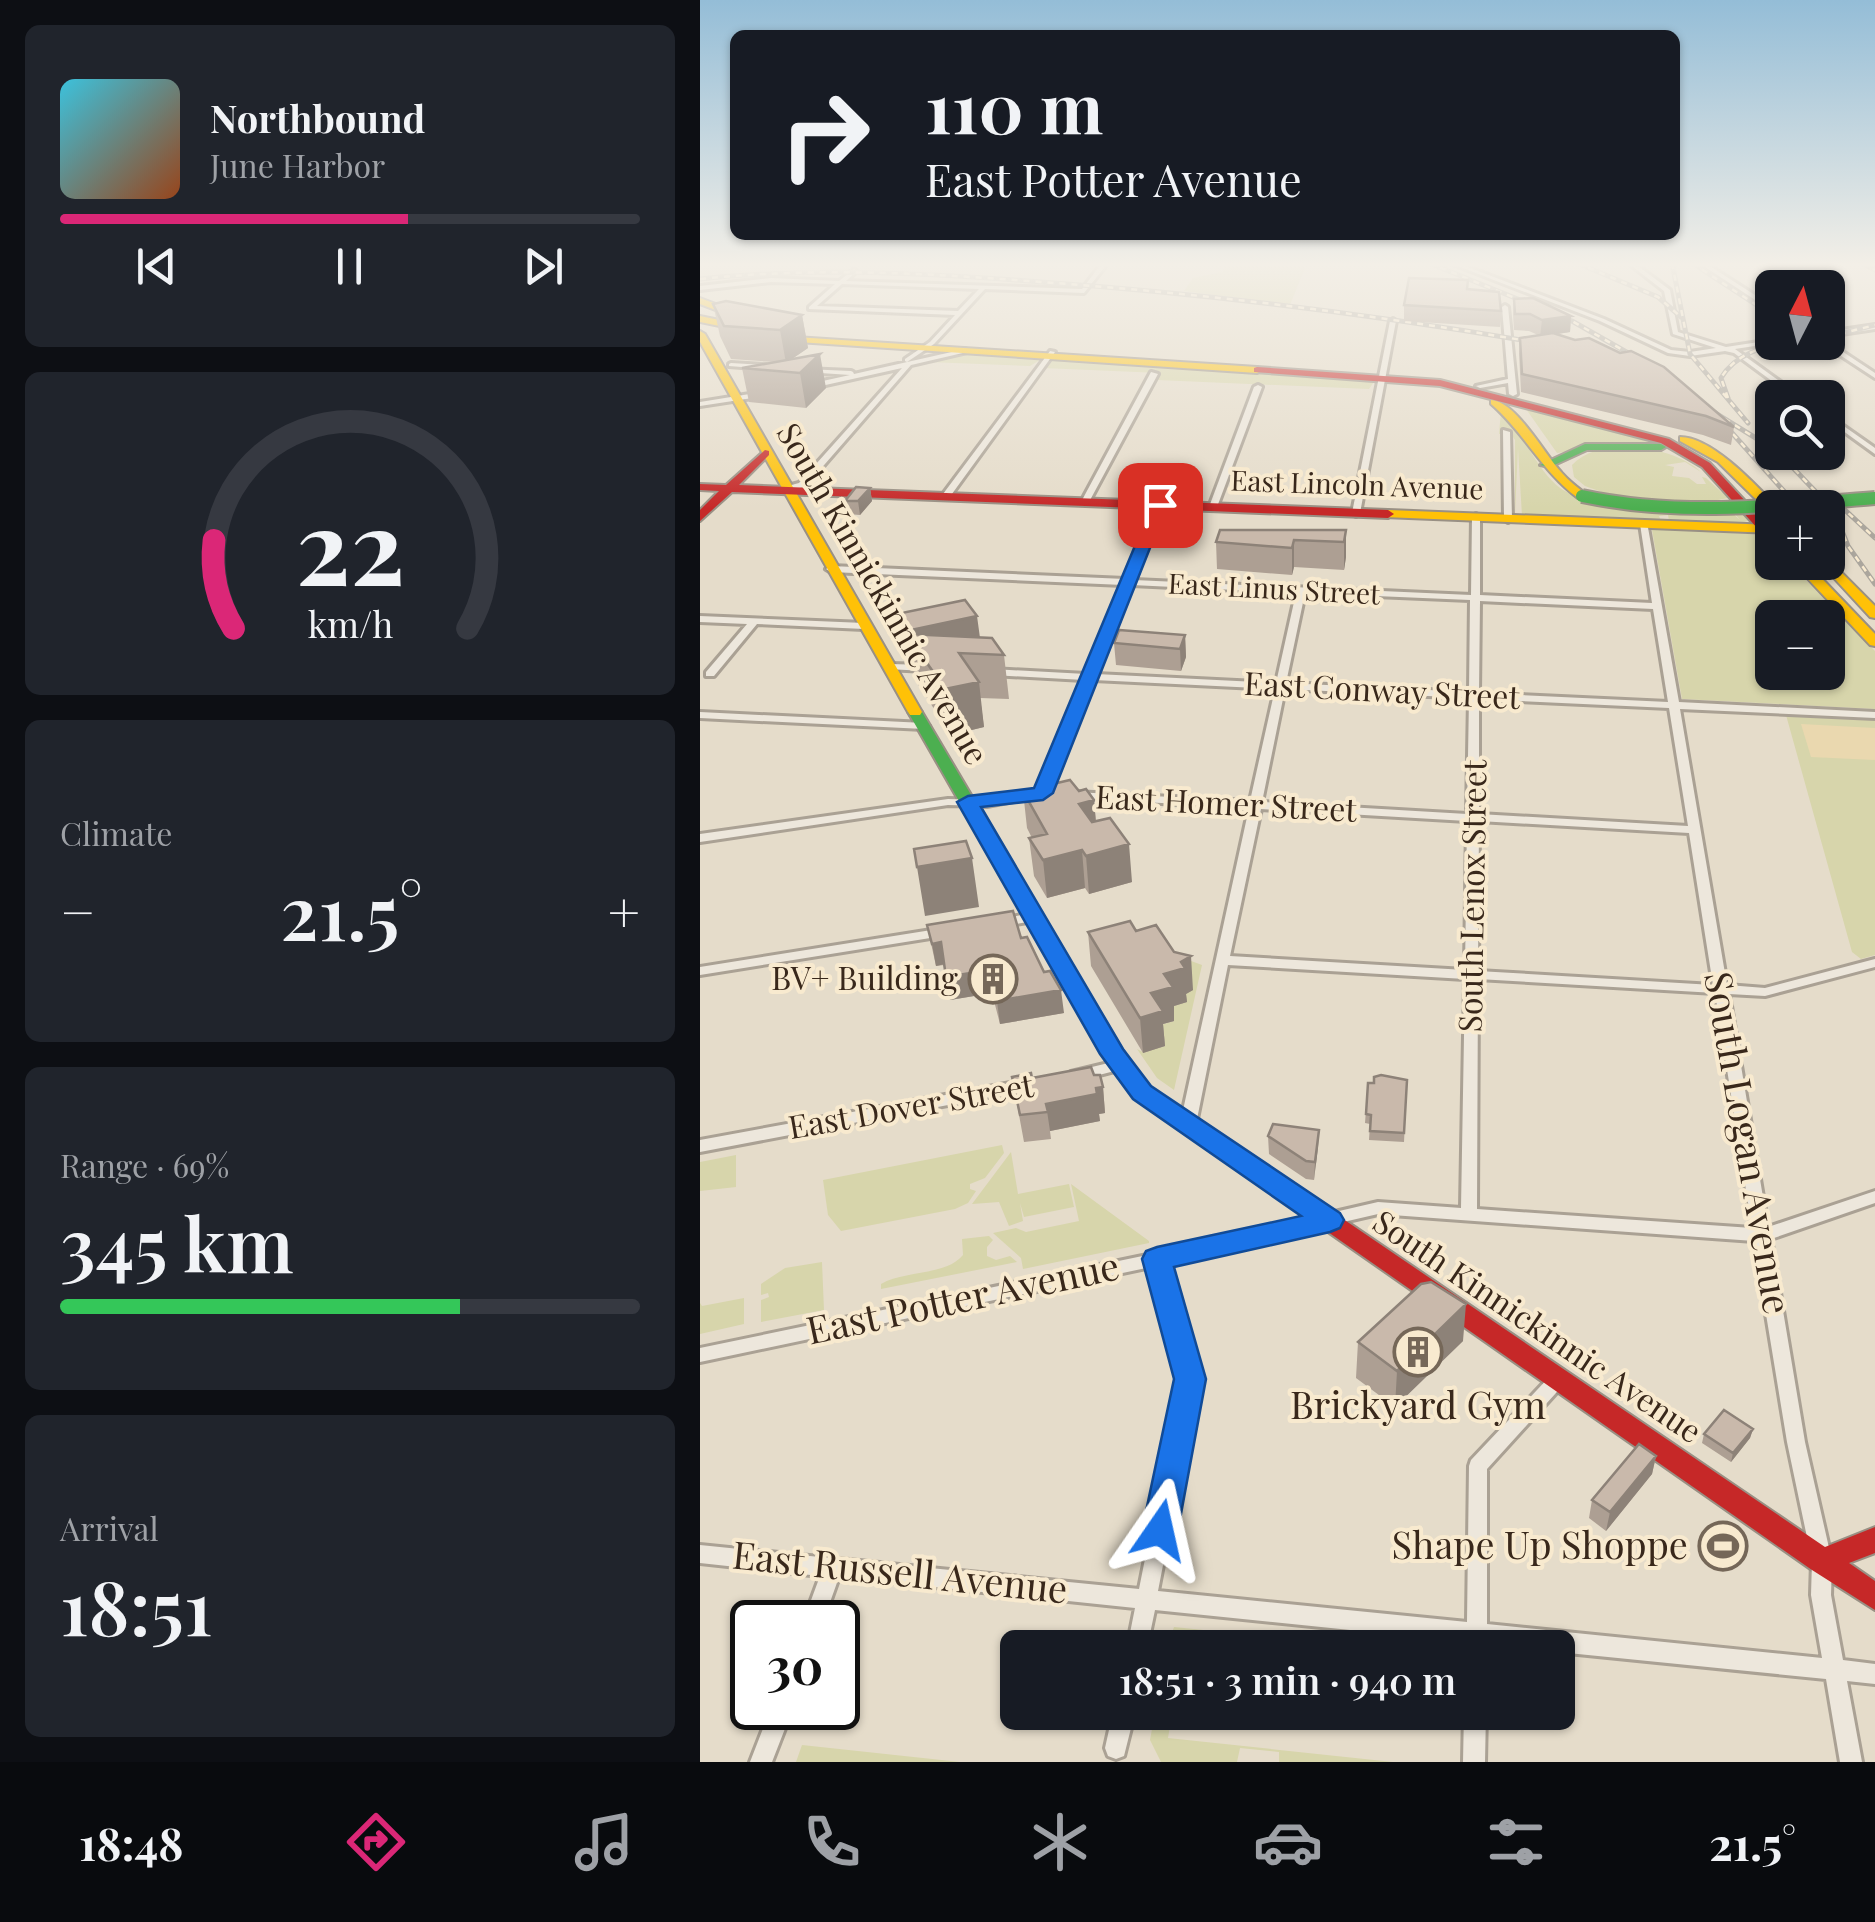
<!DOCTYPE html>
<meta charset="utf-8">
<style>
body{margin:0;font-family:"Playfair Display",serif;background:#20242c;color:#f1f3f6;height:100vh;display:flex;flex-direction:column;font-size:38px;white-space:nowrap}
*{box-sizing:border-box;margin:0}
p{font-size:32px;color:#9ea1a6}
.icon{flex:none;width:55px;height:55px;fill:none;stroke:currentColor;stroke-width:2;stroke-linecap:round;stroke-linejoin:round}
.map{position:relative;flex:1;overflow:hidden}
.panel{display:flex;flex-direction:column;gap:25px;padding:25px;background:#0d0f14;width:700px}
.panel>*{flex:none}
.banner{position:absolute;left:30px;top:30px;width:950px;height:210px;border-radius:15px;box-shadow:0 2px 8px #0004;background:#171b24;color:#f1f3f6;overflow:hidden}
.needle{width:65px;rotate:6deg}
.controls{position:absolute;left:1055px;top:270px;display:grid;gap:20px}
.controls a{display:grid;place-items:center;width:90px;height:90px;border-radius:15px;background:#171b24;box-shadow:0 2px 8px #0004;font-size:50px}
.speed{position:absolute;left:30px;top:1600px;display:flex;gap:20px;font-size:50px;font-weight:700;text-align:center}
.speed>*{display:grid;place-content:center;width:130px;height:130px;border-radius:50%;background:#171b24;box-shadow:0 2px 8px #0004;line-height:1}
.speed .limit{border:5px solid #111;border-radius:15px;background:#fff;color:#111}
.pin{position:absolute;display:grid;place-items:center;width:85px;height:85px;color:#fff;margin:-42px;border-radius:20px;box-shadow:0 5px 15px #0006}
.me{position:absolute;width:110px;margin:-55px;rotate:11deg;stroke-linejoin:round;filter:drop-shadow(0 0 8px #0008)}
.turn{display:flex;align-items:center;gap:35px;height:210px;padding:0 30px;font-size:45px}
.turn .icon{width:130px;height:130px;stroke-width:2.5}
.turn b{display:block;font-size:70px;line-height:85px}
.big{font-size:75px;font-weight:600;line-height:1.1}
.panel .widget{flex:1;display:flex;flex-direction:column;justify-content:center;gap:15px;min-width:0;padding:0 35px;border-radius:15px;background:#20242c}
.panel .dial{align-items:center;gap:0}
.dial svg{height:260px;overflow:visible;fill:none;stroke:#363941;stroke-width:7;stroke-linecap:round;text-anchor:middle}
.dial text{fill:#f1f3f6;stroke:none}
.song{display:flex;align-items:center;gap:30px}
.cover{width:120px;height:120px;border-radius:15px;background:linear-gradient(135deg,hsl(190 70% 55%),hsl(20 70% 35%))}
.played{height:10px;border-radius:5px;background:linear-gradient(90deg,#db2777 60%,#363941 60%)}
.keys{display:flex;justify-content:space-around;direction:ltr}
.heat{display:flex;justify-content:space-between;align-items:center;font-size:55px;direction:ltr}
.charge{height:15px;border-radius:8px;background:linear-gradient(90deg,#34c759 69%,#363941 0)}
.trip{position:absolute;left:300px;top:1630px;width:575px;height:100px;border-radius:15px;background:#171b24;box-shadow:0 2px 8px #0004;font-weight:600;line-height:100px;text-align:center}
.tabs{display:flex;height:160px;justify-content:space-around;align-items:center;background:#090b0e;color:#9ea1a6}
.tabs .icon{width:70px;height:70px}
.tabs .current{color:#db2777}
.tabs b{font-size:45px;color:#f1f3f6}
main{display:flex;flex:1;min-height:0}
.map>svg:first-child{display:block}
.green{fill:#d7d5ab;fill-rule:evenodd}
.sand{fill:#ead8af}
.lines{fill:none;stroke-linecap:round;stroke-linejoin:round}
.street-casing{stroke:#aaa194;stroke-width:6}
.fast-casing{stroke:#999084;stroke-width:4}
.slow-casing{stroke:#999084;stroke-width:4}
.jam-casing{stroke:#999084;stroke-width:4}
.street{fill:#ede7dc;fill-rule:evenodd}
.fast{fill:#4caf50;fill-rule:evenodd}
.slow{fill:#ffc107;fill-rule:evenodd}
.jam{fill:#c62828;fill-rule:evenodd}
.rail-casing{stroke:#aba69d;stroke-width:5}
.rail{stroke:#f8eacf;stroke-width:2.5;stroke-dasharray:6;stroke-linecap:butt}
.fast-bridge-casing{stroke:#999084;stroke-width:16;stroke-linecap:butt}
.fast-bridge{stroke:#4caf50;stroke-width:12}
.wall{fill:#ad9f93}
.shaded-wall{fill:#8d8278}
.building{fill:#c9b9ab;stroke:#8d8278;stroke-width:2.5}
.route{fill:#1a73e8;stroke:#114b97;stroke-width:2.5}
.labels{text-anchor:middle;stroke-width:8;stroke-linejoin:round;paint-order:stroke}
.far-street-label{font-size:28px;fill:#39281b;stroke:#f8eacf}
.street-label{font-size:32px;fill:#39281b;stroke:#f8eacf}
.poi-label{font-size:32px;fill:#39281b;stroke:#f8eacf;text-anchor:end}
.near-street-label{font-size:38px;fill:#39281b;stroke:#f8eacf}
.near-poi-label{font-size:38px;fill:#39281b;stroke:#f8eacf}
</style>
<main>
<section class="panel">
<div class="widget">
<div class="song"><i class="cover"></i><div><b>Northbound</b><p>June Harbor</p></div></div>
<div class="played"></div>
<div class="keys"><svg class="icon" aria-label="previous" viewBox="0 0 24 24"><path d="M18 5L8 12l10 7zM5 5v14"/></svg><svg class="icon" aria-label="pause" viewBox="0 0 24 24"><path d="M8 5v14M16 5v14"/></svg><svg class="icon" aria-label="next" viewBox="0 0 24 24"><path d="M6 5l10 7-10 7zM19 5v14"/></svg></div>
</div>
<div class="widget dial"><svg viewBox="0 0 100 80">
<path d="M14 69A42 42 0 1 1 86 69"/>
<path d="M14 69A42 42 0 0 1 8 42" stroke="#db2777"/>
<text x="50" y="56" font-size="32" font-weight="700">22</text>
<text x="50" y="72" font-size="11">km/h</text>
</svg></div>
<div class="widget"><p>Climate</p>
<div class="heat"><a>−</a><b class="big">21.5°</b><a>+</a></div>
</div>
<div class="widget"><p>Range · 69%</p><b class="big">345 km</b><div class="charge"></div></div>
<div class="widget"><p>Arrival</p><b class="big">18:51</b></div>
</section>
<div class="map">
<svg width="1175" height="1762" viewBox="0 0 1175 1762">
<rect width="100%" height="100%" fill="#e5dcca"/>
<path class="green" d="M526 263H607L590 305 484 291 493 278 522 272Z
M269 354 335 358 340 360 330 366 228 362Z
M356 359 669 380 674 382 669 389 457 380 460 373 343 368 349 360Z
M832 408 955 441 967 446 932 442 857 453 826 409Z
M801 411C839 449 844 511 913 496L885 486 874 477 872 465C901 434 975 447 1001 472L985 462 965 465 974 467 972 476 989 478 997 484H1006L1002 477 1006 478 1028 498 1018 500 1040 520 1032 510H1040L1048 521 1036 524 969 521 968 515 959 516 961 521 822 516 818 448 815 513V440L810 432 799 434Z
M958 528 1062 535 1072 546V562L1089 563 1175 651V709L982 699 952 530ZM1072 618H1128V672H1072Z
M1086 715 1175 719V955L1161 959 1152 952Z
M469 947 473 948 466 951 473 961 483 958 502 965 474 1090 457 1078 437 1049 443 1052 464 1046 454 1027 474 1021 466 1008 486 1002 482 994 492 990 476 986 468 974 473 971 456 948Z
M302 1145 304 1153 285 1178 270 1184V1189L276 1191 268 1203 255 1209 141 1231 128 1215 123 1180Z
M311 1152 318 1194 369 1184 374 1207 324 1217 320 1203 323 1221 309 1226 299 1202 272 1204Z
M36 1155V1187L0 1191V1162Z
M371 1184 449 1241V1243L323 1269 321 1258 293 1233 316 1228 326 1232 379 1221Z
M289 1236 293 1240 287 1247V1256L296 1260 310 1256 317 1262 181 1289V1284C205 1270 246 1276 263 1255L262 1239Z
M122 1262 124 1310 61 1322V1300L69 1297 68 1293 61 1295V1284L85 1268Z
M44 1298V1324L0 1334V1303L2 1306Z
M474 1627 671 1647H467Z
M455 1713H472L468 1738 693 1762H579V1752L540 1748 537 1762H461L450 1740Z
M102 1745 260 1762H96Z"/>
<path class="sand" d="M1101 724 1175 728V760L1111 757Z"/>
<g class="lines">
<g class="street-casing">
<path id="street" d="M402 263H408L384 293 285 289 234 344 207 362 205 361V359L230 342 255 315 109 309V307L135 284 71 282 0 290V286L71 278 139 281 154 269 157 271 146 281 382 289ZM142 284 279 289 258 311 117 306Z
M750 263H757L904 319 971 350 990 352 1016 348 973 334 964 291 928 263H934L970 290 978 332 1026 347 1072 340 1074 343 1035 349 1103 398H1095L1034 353 1025 351 990 356 968 353 900 321Z
M999 263H1005L1072 306V311Z
M805 305 808 307 817 394 813 396 809 394 808 383 780 388 776 386 808 379 802 307Z
M693 319 696 321 660 513 656 516 652 513 690 321Z
M1175 325V329L1128 336V332Z
M1120 342H1128L1175 373V378Z
M265 349 267 350V352L211 365 105 487 84 491V487L99 483 202 368 112 388 108 386 109 384 150 375 106 372 104 371V369L151 371 153 372 154 374Z
M350 351 355 352 249 498H243V494Z
M31 363 66 365 70 367 66 369 29 366V364Z
M451 372 458 374 389 502 382 504 381 502Z
M558 385 562 387 517 507 510 509 509 507 554 387Z
M62 392H65V396L0 406V402Z
M1128 415 1175 448V454L1128 420Z
M803 430 810 432 812 519 808 522 804 519Z
M460 502 464 505 434 580 771 595 772 517 776 514 780 517V595L952 603 940 524 947 522 979 702 1175 712V718L980 709 1027 985 1065 988 1175 959V967L1065 996 1029 994 1068 1227 1175 1191V1203L1071 1239 1105 1442 1132 1561 1131 1595 1143 1660 1175 1664V1684L1147 1681 1162 1762H1140L1126 1679 858 1652V1648H818L787 1644V1648H767V1642L455 1610 447 1648H427L435 1608 139 1577 123 1622H103L120 1576 0 1563V1545L439 1589 481 1379 451 1267 0 1362V1348L457 1253 678 1202 761 1208 765 979 528 965 496 1124 493 1128 488 1129 483 1128 480 1124 549 808 374 798 368 795 374 792 550 801 575 689 394 680 347 795 287 806 248 805 0 842V834L248 799 287 800 339 790 384 680 292 675 287 672 292 669 386 674 423 585 131 572 126 569 131 566 425 579 456 505ZM432 585 596 593 576 683 396 674ZM605 593 770 600 769 692 586 683ZM780 601 953 609 968 702 779 693ZM585 689 769 698 767 814 562 802ZM779 699 969 708 988 826 779 814ZM561 809 767 821 765 970 530 956ZM779 821 989 833 1013 985 778 971ZM778 979 1015 993 1052 1228 777 1209ZM678 1214 1054 1241 1087 1442 1112 1561 1111 1595 1122 1658 787 1624V1469L865 1383 868 1378 865 1373 859 1371 853 1373 771 1460 769 1466 767 1622 458 1591 499 1379 466 1263Z
M0 616 164 623 169 626 164 629 57 624 14 676H6V672L47 624 0 622Z
M190 664 227 665 232 668 227 671 186 669V665Z
M0 712 224 723 229 726 224 729 0 718Z
M334 913 339 914 340 917 339 920 299 927 293 923 299 919Z
M244 928 249 929 251 932 249 935 0 975V967Z
M421 1060 426 1062 428 1065 426 1068 376 1081 371 1080 369 1076 371 1072Z
M327 1080 332 1081 334 1085 332 1089 0 1152V1140Z
M71 1708H93L72 1762H50Z
M413 1712H435L424 1756 416 1759 408 1756 405 1748Z
M764 1712H786L785 1762H763Z"/>
</g>
<g class="fast-casing">
<path id="fast" d="M885 444H961L966 447 961 450H887L850 467 840 465Z
M215 708 222 712 422 1050 449 1087 624 1206 627 1212 624 1218 616 1220 608 1218 435 1097 404 1054 208 712Z"/>
</g>
<g class="slow-casing">
<path id="slow" d="M0 298 37 312 39 314 31 316 0 304Z
M0 316 39 324 44 327 39 330 0 322Z
M0 331 5 334 222 712 220 715H210L208 712 0 342Z
M80 336 557 367 562 370 557 373 83 341 80 340Z
M791 400C816 401 845 455 862 473 869 481 877 487 886 494V498H878C843 473 824 432 791 404Z
M980 437C1012 437 1056 485 1078 508H1072V511H1068L1018 462 980 441Z
M688 510 1072 525V533L684 517 682 514Z
M1128 559 1175 606V618L1170 617 1122 565 1120 562H1128Z
M1092 562H1106L1175 634V646L1170 645Z"/>
</g>
<g class="jam-casing">
<path id="jam" d="M557 367 740 380 969 439 1010 463 1072 530V541L1068 540 1002 467 961 443 740 386 554 372V368Z
M65 450 69 451V455L39 485 688 510 694 514 688 518 32 492 0 521V510L19 491 0 490V484L26 485Z
M616 1204 624 1206 1125 1547 1175 1527V1553L1149 1563 1175 1581V1610L1112 1570 608 1218 605 1212 608 1206Z"/>
</g>
<use href="#street" class="street"/>
<use href="#fast" class="fast"/>
<use href="#slow" class="slow"/>
<use href="#jam" class="jam"/>
<g class="rail-casing">
<path id="rail" d="M729 263 872 321 951 366
M877 263 958 297 981 317
M972 263 990 354 1048 423
M992 263 1058 306
M1162 263 1175 270
M0 279C114 267 227 273 341 282 510 294 678 315 845 344
M1128 337 1175 325
M1028 398 1021 378C1036 353 1063 347 1090 342
M994 400 1072 448
M1025 425 1099 508
M1078 452 1134 511 1148 546 1175 584
M1131 497 1175 538"/>
</g>
<use href="#rail" class="rail"/>
<g class="fast-bridge-casing">
<path id="fast-bridge" d="M882 496C980 517 1076 506 1175 498"/>
</g>
<use href="#fast-bridge" class="fast-bridge"/>
</g>
<path class="wall" d="M767 289 801 311 800 327 704 321V305Z
M814 299 871 316 870 332 855 334 1034 427 1031 445 1003 435 821 392 819 354 820 338 838 335 829 331 814 330 813 315Z
M13 304 102 315 108 348 92 359 126 388 106 408 49 402 42 368 74 362 31 359 20 336Z
M170 488 172 501 160 515 147 514 145 501Z
M646 530V557L644 570 594 567 592 575 517 569 516 542Z
M187 616 280 637 304 655 309 699 280 698 284 727 251 735 214 678 210 652 201 655 190 637Z
M485 635 486 657 481 671 416 665 414 643Z
M323 791 394 800 396 821 432 882 389 894 385 888 347 898 334 876 329 838H332L327 828Z
M227 925 321 938 364 1013 300 1024 292 993 250 1000 244 965 236 966Z
M436 931 493 990 486 994 487 1002 474 1006V1021L463 1024 465 1046 443 1053 391 966 388 932Z
M394 1075 403 1087 405 1113 399 1114 400 1121 350 1131 351 1139 324 1142 312 1077Z
M707 1080 704 1142 669 1140 670 1124 665 1123 668 1083Z
M619 1130 614 1180 606 1179 569 1154 568 1136Z
M763 1341 695 1407 656 1378 658 1342Z
M1053 1429 1050 1438 1031 1462 1002 1443 1004 1434Z
M956 1456 952 1474 906 1531 889 1518 892 1500Z"/>
<path class="shaded-wall" d="M102 315 108 348 86 363 80 330Z
M871 316 870 332 840 337 842 320Z
M120 354 126 388 106 408 100 373Z
M170 488 172 501 160 515 158 501Z
M646 530V557L644 570V542Z
M594 540V567L592 575V548Z
M277 616 280 638 207 634 210 652 201 655 197 633Z
M485 635 486 657 481 671 480 649Z
M279 682 284 727 251 735 245 689Z
M394 800 397 837 379 804Z
M429 844 432 882 389 894 386 856Z
M382 850 385 888 347 898 343 860Z
M272 858 279 907 225 916 217 867Z
M241 942 245 964 236 966 232 944Z
M491 956 493 990 486 994 487 1002 474 1006V1021L463 1024 465 1046 443 1053 440 1018 451 993 464 974Z
M289 970 292 993 250 1000 246 977Z
M361 990 364 1013 300 1024 297 1001Z
M403 1087 405 1113 399 1114 400 1121 350 1131 346 1104Z
M619 1130 618 1147 614 1180 615 1162Z
M766 1304 763 1341 695 1407 697 1371Z
M1053 1429 1050 1438 1031 1462 1033 1453Z
M956 1456 952 1474 906 1531 910 1512Z"/>
<path class="building" d="M709 278 768 280 767 289 799 292 801 311 704 305Z
M833 298 871 316 842 320 830 314H815L814 299Z
M26 301 102 315 80 330 24 326 13 304Z
M853 333 875 340 889 338 920 353 931 351 964 367 1034 427 1006 416 822 374 820 338Z
M120 354 100 373 42 368Z
M156 487 170 488 158 501H145Z
M520 530H646L644 542 594 540 592 548 516 542Z
M265 600 277 616 197 633 187 616Z
M419 630 485 635 480 649 414 643Z
M207 634 292 638 304 655 259 653 279 682 245 689Z
M370 780 379 791 386 789 394 800 379 804 392 822 410 818 429 844 386 856 382 850 343 860 329 838 347 834 323 791Z
M266 841 272 858 217 867 214 849Z
M313 911 321 938 327 937 344 972 350 971 361 990 297 1001 289 970 246 977 241 942 232 944 227 925Z
M430 921 436 931 456 925 474 952 491 956 481 962 485 968 464 974 473 987 451 993 463 1011 440 1018 388 932Z
M391 1067 394 1075H400L403 1087 396 1088 397 1094 346 1104 348 1112 320 1115 312 1077 331 1073 332 1078Z
M681 1075 707 1080 704 1133 670 1131 671 1115 666 1114 668 1083H674V1077Z
M573 1124 619 1130 615 1162 606 1161 568 1136Z
M731 1282 766 1304 697 1371 658 1342 721 1284Z
M1024 1410 1053 1429 1033 1453 1004 1434Z
M939 1444 956 1456 910 1512 892 1500Z"/>
<linearGradient id="sky" x2="0" y2="1"><stop stop-color="#94bdd7"/><stop offset="0.52" stop-color="#f3efe7"/><stop offset="1" stop-color="#f3efe7" stop-opacity="0"/></linearGradient>
<rect width="1175" height="509" fill="url(#sky)"/>
<path class="route" d="M460 500 467 505 353 793 343 800 281 807 423 1049 451 1086 640 1213 644 1220 640 1228 630 1232 474 1267 506 1379 478 1530 473 1542 460 1546 447 1542 442 1530 474 1379 442 1259 446 1251 457 1247 601 1216 433 1099 400 1054 257 802 268 796 334 788 452 505Z"/>
<defs>
<g id="building-ring" transform="scale(2.5)"><circle r="9.5" fill="#f8eacf" stroke="#756758" stroke-width="1.5"/><path d="M-4-6H4V6H1V3H-1V6H-4ZM-2.5-4.3h1.7v1.8h-1.7ZM.8-4.3h1.7v1.8H.8ZM-2.5-1h1.7V.8h-1.7ZM.8-1h1.7V.8H.8Z" fill="#756758"/></g>
<g id="stadium-ring" transform="scale(2.5)"><circle r="9.5" fill="#f8eacf" stroke="#756758" stroke-width="1.5"/><path d="M0-5a6.5 5 0 1 0 0 10a6.5 5 0 1 0 0-10ZM-3.5-1.8h7v3.6h-7Z" fill="#756758"/></g>
</defs>
<g fill-rule="evenodd">
<use href="#building-ring" x="293" y="979"/>
<use href="#building-ring" x="718" y="1352"/>
<use href="#stadium-ring" x="1023" y="1546"/>
</g>
<g class="labels">
<g class="far-street-label">
<text transform="translate(657 485) rotate(2)" y="10">East Lincoln Avenue</text>
<text transform="translate(574 589) rotate(3)" y="10">East Linus Street</text>
</g>
<g class="street-label">
<text transform="translate(182 594) rotate(60)" y="11">South Kinnickinnic Avenue</text>
<text transform="translate(682 691) rotate(3)" y="11">East Conway Street</text>
<text transform="translate(526 804) rotate(3)" y="11">East Homer Street</text>
<text transform="translate(773 896) rotate(-89)" y="11">South Lenox Street</text>
<text transform="translate(211 1107) rotate(-10)" y="11">East Dover Street</text>
<text transform="translate(837 1327) rotate(34)" y="11">South Kinnickinnic Avenue</text>
</g>
<g class="poi-label">
<text x="258" y="990">BV+ Building</text>
</g>
<g class="near-street-label">
<text transform="translate(1047 1143) rotate(80)" y="13">South Logan Avenue</text>
<text transform="translate(263 1299) rotate(-12)" y="13">East Potter Avenue</text>
<text transform="translate(200 1573) rotate(6)" y="13">East Russell Avenue</text>
</g>
<g class="near-poi-label">
<text x="718" y="1419">Brickyard Gym</text>
<text x="988" y="1559" text-anchor="end">Shape Up Shoppe</text>
</g>
</g>
</svg>
<div class="controls">
<a><svg class="needle" viewBox="-14 -14 28 28"><path d="M0-13l5 13h-10z" fill="#e53935"/><path d="M0 13l5-13h-10z" fill="#9ea1a6"/></svg></a>
<a><svg class="icon" aria-label="search" viewBox="0 0 24 24"><circle cx="10" cy="10" r="6"/><path d="M15 15l6 6"/></svg></a>
<a>+</a>
<a>−</a>
</div>
<div class="speed"><div class="limit">30</div></div>
<div class="pin" style="left:460px;top:505px;background:#d93025"><svg class="icon" aria-label="arrive" viewBox="0 0 24 24"><path d="M6 21V4h12l-3 4 3 4H6"/></svg></div>
<svg class="me" style="left:460px;top:1530px" viewBox="-20 -20 40 40"><path d="M0-17L14 15 0 8-14 15z" fill="#1a73e8" stroke="#fff" stroke-width="4"/></svg>
<div class="trip">18:51 · 3 min · 940 m</div>
<div class="banner">
<div class="turn"><svg class="icon" aria-label="right" viewBox="0 0 24 24"><path d="M7 20v-9h11M14 6l5 5-5 5"/></svg><div><b>110 m</b>East Potter Avenue</div></div>
</div>
</div>
</main>
<nav class="tabs">
<b>18:48</b>
<svg class="icon current" aria-label="directions" viewBox="0 0 24 24"><path d="M12 3l9 9-9 9-9-9zM9 14v-3h6M13 9l2 2-2 2"/></svg>
<svg class="icon" aria-label="music" viewBox="0 0 24 24"><path d="M9 18V5l10-2v13"/><circle cx="6" cy="18" r="3"/><circle cx="16" cy="16" r="3"/></svg>
<svg class="icon" aria-label="phone" viewBox="0 0 24 24"><path d="M5 4h4l2 5-3 2q2 4 5 5l2-3 5 2v4C11 20 4 13 5 4z"/></svg>
<svg class="icon" aria-label="climate" viewBox="0 0 24 24"><path d="M12 3v18M4 7l16 10M4 17L20 7"/></svg>
<svg class="icon" aria-label="car" viewBox="0 0 24 24"><path d="M5 17H2v-5l4-1 3-4h7l3 4 3 1v5h-3M9 17h6M6 11h13"/><circle cx="7" cy="17" r="2"/><circle cx="17" cy="17" r="2"/></svg>
<svg class="icon" aria-label="filters" viewBox="0 0 24 24"><path d="M4 7h16M4 17h16"/><circle cx="9" cy="7" r="2"/><circle cx="15" cy="17" r="2"/></svg>
<b>21.5°</b>
</nav>
